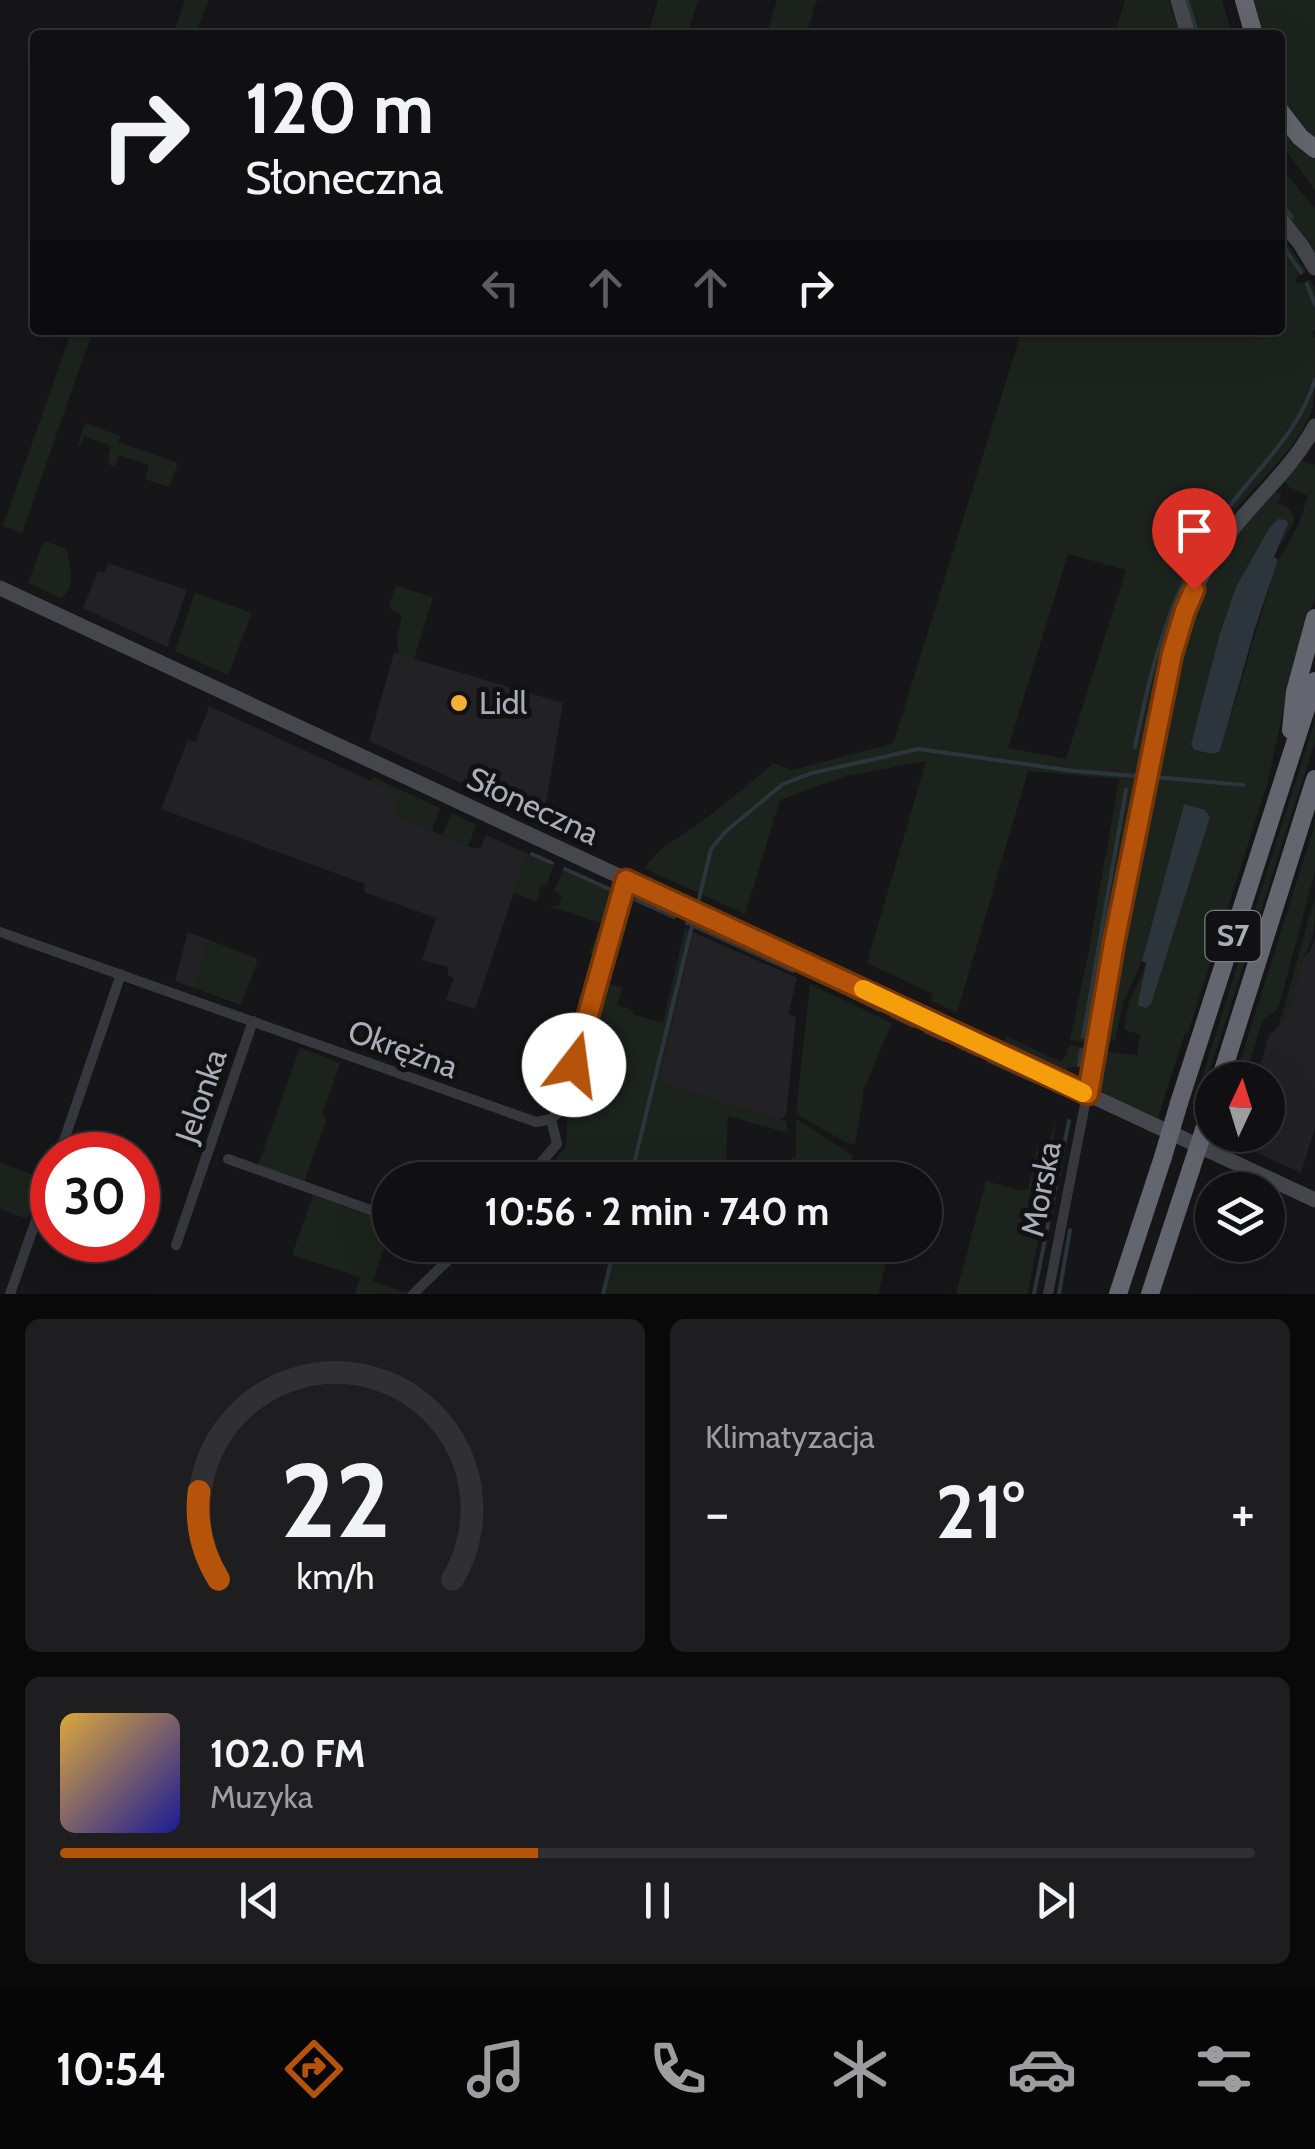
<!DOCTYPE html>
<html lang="pl">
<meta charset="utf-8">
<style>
body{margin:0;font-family:Cabin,sans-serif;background:#1e1e20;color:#f1f3f6;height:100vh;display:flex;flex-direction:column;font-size:38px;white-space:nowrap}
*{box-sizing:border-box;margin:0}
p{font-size:32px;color:#9c9d9f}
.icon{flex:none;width:55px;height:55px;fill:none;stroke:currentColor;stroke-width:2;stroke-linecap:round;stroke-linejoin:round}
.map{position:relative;height:1294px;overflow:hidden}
.side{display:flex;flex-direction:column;gap:25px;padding:25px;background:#09090a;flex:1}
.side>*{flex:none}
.banner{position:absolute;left:30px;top:30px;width:1255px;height:305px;border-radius:10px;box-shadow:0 10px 40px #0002,0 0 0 2px #303032;background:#101012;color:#f1f3f6;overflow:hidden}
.needle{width:65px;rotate:4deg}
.tools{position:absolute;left:1195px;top:1062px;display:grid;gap:20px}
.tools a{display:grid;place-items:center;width:90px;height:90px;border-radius:50%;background:#101012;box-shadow:0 10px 40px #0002,0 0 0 2px #303032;font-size:50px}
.speed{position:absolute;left:30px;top:1132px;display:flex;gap:20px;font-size:50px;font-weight:700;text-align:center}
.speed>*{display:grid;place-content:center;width:130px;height:130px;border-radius:50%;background:#101012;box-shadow:0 10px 40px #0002,0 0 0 2px #303032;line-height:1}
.speed .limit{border:15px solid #d22;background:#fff;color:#111}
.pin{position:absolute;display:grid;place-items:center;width:85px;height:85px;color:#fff;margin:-102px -42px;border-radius:50% 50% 50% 0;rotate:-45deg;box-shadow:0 0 10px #0007}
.pin .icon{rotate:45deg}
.me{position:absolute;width:110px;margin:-55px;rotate:15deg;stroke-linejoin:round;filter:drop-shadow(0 0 8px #0008)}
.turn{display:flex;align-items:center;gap:35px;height:210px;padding:0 50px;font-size:45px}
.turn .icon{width:130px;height:130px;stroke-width:2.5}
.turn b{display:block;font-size:70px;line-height:85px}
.lanes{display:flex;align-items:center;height:95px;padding:0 50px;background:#0003;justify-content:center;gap:50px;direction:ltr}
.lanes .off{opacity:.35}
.big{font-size:75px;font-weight:800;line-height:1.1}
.side .tile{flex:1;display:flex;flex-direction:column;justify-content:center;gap:15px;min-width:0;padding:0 35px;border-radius:15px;background:#1e1e20}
.side .dial{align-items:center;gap:0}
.dial svg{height:260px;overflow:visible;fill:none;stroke:#303032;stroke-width:7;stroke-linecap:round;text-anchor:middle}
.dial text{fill:#f1f3f6;stroke:none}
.song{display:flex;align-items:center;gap:30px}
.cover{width:120px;height:120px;border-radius:15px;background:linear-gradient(135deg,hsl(40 70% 55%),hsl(240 70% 35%))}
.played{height:10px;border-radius:5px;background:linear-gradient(90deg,#b45309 40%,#303032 40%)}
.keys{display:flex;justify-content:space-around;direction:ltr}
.heat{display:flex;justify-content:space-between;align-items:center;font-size:55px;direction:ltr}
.side .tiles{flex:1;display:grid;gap:25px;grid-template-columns:1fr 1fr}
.tile:last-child{grid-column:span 2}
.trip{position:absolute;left:372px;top:1162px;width:570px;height:100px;border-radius:50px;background:#101012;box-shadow:0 10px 40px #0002,0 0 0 2px #303032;font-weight:800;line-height:100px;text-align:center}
.tabs{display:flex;height:160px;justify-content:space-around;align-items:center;background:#060607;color:#9c9d9f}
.tabs .icon{width:70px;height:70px}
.tabs .active{color:#b45309}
.tabs b{font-size:45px;color:#f1f3f6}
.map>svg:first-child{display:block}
.built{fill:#222225}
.green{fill:#1c231d;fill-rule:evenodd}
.water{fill:#2c353c}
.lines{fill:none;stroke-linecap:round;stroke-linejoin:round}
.stream{stroke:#2c353c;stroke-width:4}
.street{stroke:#37383d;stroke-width:10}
.secondary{stroke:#45474d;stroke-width:15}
.highway{stroke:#63666e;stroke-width:18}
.highway-bridge{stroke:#63666e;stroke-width:18}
.route-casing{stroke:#753606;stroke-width:25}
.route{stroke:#b45309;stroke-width:18}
.slow{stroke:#f59e0b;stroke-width:18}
.poi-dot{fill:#f2b134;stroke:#111113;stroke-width:4}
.labels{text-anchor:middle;stroke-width:10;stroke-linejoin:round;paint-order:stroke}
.shield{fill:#111113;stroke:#7b7e86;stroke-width:2.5}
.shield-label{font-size:30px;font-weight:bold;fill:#a8adb8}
.poi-label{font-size:32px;fill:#a8adb8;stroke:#111113;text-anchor:start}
.street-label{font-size:32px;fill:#a8adb8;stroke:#111113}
</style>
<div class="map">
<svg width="1315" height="1294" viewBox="0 0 1315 1294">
<rect width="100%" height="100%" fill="#161618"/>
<path class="built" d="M108 563 187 590 167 647 83 608 98 571 105 573Z
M394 653 563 703 543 820 369 741Z
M209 706 401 795 394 813 460 844 480 849 486 835 527 853 475 1009 446 1000 454 978 448 976V967L422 960 436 918 364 892 365 884 161 809 188 740 196 742Z
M188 932 209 940 194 988 175 981Z
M693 932 797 978 788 1014 796 1017 786 1116 781 1120 659 1083Z
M1315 938V1127L1301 1173 1237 1144 1240 1135H1268V1080H1256L1269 1035 1285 1020 1303 958 1310 951Z"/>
<path class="green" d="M185 0H208L196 35H173Z
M658 0H698L687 35H648Z
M777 0H817L806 35H766Z
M1125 0H1169L1180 35H1114Z
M1184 0H1222L1232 35H1195Z
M1249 0H1315V138C1272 101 1280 88 1280 35H1259Z
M1280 123 1315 154V191L1280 142Z
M1280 166 1315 209V255L1280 209Z
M1280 233 1307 272 1295 278 1297 284 1310 279 1315 290V330L1312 331 1313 337H1315C1315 357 1315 389 1313 407 1298 450 1256 483 1229 517 1193 562 1171 617 1159 672L1102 956 1087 1042 1070 1040 1089 950 1119 779 1028 771 957 1013 932 1001 933 994 867 963 926 761 846 776 780 800 745 914 644 868 660 850 712 814 774 763 791 770 893 744 1022 330H1280ZM1068 554 1126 570 1066 759 1008 748Z
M72 330H93L22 533 3 526Z
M85 423 120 436 118 442 178 463 169 487 145 479 149 465 119 455 115 466 110 465 108 458 111 446 84 436 80 446 78 445Z
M1303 461 1315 465V596L1286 697 1268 781 1188 1033H1185L1158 1118C1145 1112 1102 1098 1097 1085 1094 1077 1099 1061 1100 1051L1137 1055 1140 1034 1124 1030 1129 1001 1145 968 1138 1002 1183 806 1142 961 1123 1003 1115 1040 1109 1043 1103 1039 1178 650 1217 556 1273 489 1282 495 1276 503C1286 504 1294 511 1294 522L1278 549 1288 524 1236 587 1220 633 1191 744V748L1214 754 1220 751 1276 565 1298 526 1308 496 1289 487 1284 480 1297 463Z
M44 541 67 549C69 566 77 586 61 598L28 583Z
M396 586 433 597 414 659 399 655 397 637 402 616 389 607Z
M195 593 252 613 228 675 175 651Z
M1315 720V741L1197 1111 1192 1109Z
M373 777 440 808 432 831 394 813 400 795 371 781Z
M452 813 476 825 468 847 442 836Z
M1315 824V872L1278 1009 1262 1021 1244 1080H1234Z
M527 853 553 866 547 884 541 885 537 902 513 893Z
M563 870 611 892 610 897 615 898 600 950 594 955 590 953 601 923 549 906H558L562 896 554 891Z
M1315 897C1315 919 1315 942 1303 958L1285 1020 1279 1025Z
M685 928 693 932 659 1083 786 1121 788 1133 728 1116 726 1159 790 1176 791 1157H796V1119L853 1155 849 1180H560L553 1172 552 1164 566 1146 567 1123 606 983 622 988 617 1005 633 1010V1014L663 1023Z
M209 940 258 959 241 1005 194 988Z
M810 984 892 1023 864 1088 855 1145 847 1143 796 1114Z
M1006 1036 1061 1062 1067 1054 1069 1045 1087 1048 1082 1067H1070L1058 1074 1002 1047Z
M300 1048 340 1063 322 1115 327 1118 304 1182 258 1165Z
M1056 1119 1049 1180 1028 1294H956L986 1181 1022 1191 1028 1189 1037 1149 1047 1151Z
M408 1160 443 1173 447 1166 458 1169 454 1180H401Z
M0 1163 45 1179 27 1219 0 1209Z
M313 1195 390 1223V1230L373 1281 405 1292 413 1290 409 1294H355L360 1277 292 1255Z
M613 1245H891L878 1294H602Z"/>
<path class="water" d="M1278 519 1286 520 1288 524 1274 557 1278 560 1255 628 1220 751 1214 754 1194 750 1191 744 1220 633 1236 587 1270 527Z
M1184 804 1205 810 1210 817 1151 1004 1146 1008 1139 1006 1138 1002 1146 963 1142 961Z"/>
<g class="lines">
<path class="stream" d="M1187 0 1198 35
M1280 202 1292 217
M1280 242 1301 272
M1307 284 1315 305
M1135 747C1151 667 1169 594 1216 525 1250 473 1295 442 1315 380
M1154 777 1243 785
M532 854 552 863
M565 869 609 889
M699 899 711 849 725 832 783 784 812 773 919 749 1074 771 1136 776
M636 900 674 917
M687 923 793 971
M829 985 879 1010
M892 1016 913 1026
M926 1032 944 1040
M1083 1037 1126 790
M958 1046 977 1055
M989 1061 1036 1082
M1079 1065 1081 1050
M630 1180 692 926
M603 1294 615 1245
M1034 1294 1069 1121
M1059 1294 1070 1230"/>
<path class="street" d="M0 932 536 1122 551 1119 562 1109 625 879
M59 1155 121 974
M228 1159 390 1217
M526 1180 557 1144 551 1119
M176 1245 253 1021
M10 1294 52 1175
M413 1294 464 1245
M1048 1294 1087 1094"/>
<path class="secondary" d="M1178 0 1188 35
M1280 218 1301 245 1315 268
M0 588 1315 1200
M1087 1094 1114 943 1172 654C1184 614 1198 575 1223 541 1252 502 1292 469 1315 426"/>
<path class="highway" d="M1244 0 1254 35
M1280 111 1300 137 1315 149
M1291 730 1295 692 1315 618
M1220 1080 1315 779
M1179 1103 1315 681
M1118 1294 1163 1157
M1150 1294 1191 1169"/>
<path class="highway-bridge" d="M1163 1157 1179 1103
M1191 1169 1209 1114"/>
</g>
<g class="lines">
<g class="route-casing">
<path id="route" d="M574 1065 626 880 1088 1094 1114 943 1172 654 1185 611 1194 590"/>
</g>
<use href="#route" class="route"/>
<path class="slow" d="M863 989 1083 1093"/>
</g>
<circle class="poi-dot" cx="459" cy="703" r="10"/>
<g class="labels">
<rect class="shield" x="1205.5" y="911" width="55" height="50" rx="8"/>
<g class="shield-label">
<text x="1233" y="946">S7</text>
</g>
<g class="poi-label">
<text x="479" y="714">Lidl</text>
</g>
<g class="street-label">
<text transform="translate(533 806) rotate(25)" y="11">Słoneczna</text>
<text transform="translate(403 1049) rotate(20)" y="11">Okrężna</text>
<text transform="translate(201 1096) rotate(-71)" y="11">Jelonka</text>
<text transform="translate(1041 1189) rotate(-79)" y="11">Morska</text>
</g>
</g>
</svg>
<div class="tools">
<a><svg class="needle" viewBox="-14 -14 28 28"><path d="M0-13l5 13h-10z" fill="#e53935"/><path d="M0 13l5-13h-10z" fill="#9c9d9f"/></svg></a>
<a><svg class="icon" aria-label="layers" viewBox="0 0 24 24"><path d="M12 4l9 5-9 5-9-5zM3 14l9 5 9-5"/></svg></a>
</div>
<div class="speed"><div class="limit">30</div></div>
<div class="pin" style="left:1194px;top:590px;background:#d93025"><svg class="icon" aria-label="arrive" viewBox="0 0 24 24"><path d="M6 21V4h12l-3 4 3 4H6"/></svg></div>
<svg class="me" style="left:574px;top:1065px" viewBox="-20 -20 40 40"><circle r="19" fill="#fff"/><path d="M0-13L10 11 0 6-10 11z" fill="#b45309"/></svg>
<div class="trip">10:56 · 2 min · 740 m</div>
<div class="banner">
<div class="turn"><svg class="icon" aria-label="right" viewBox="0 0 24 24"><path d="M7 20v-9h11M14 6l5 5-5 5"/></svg><div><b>120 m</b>Słoneczna</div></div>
<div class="lanes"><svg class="icon off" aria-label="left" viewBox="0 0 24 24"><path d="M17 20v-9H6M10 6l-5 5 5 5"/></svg><svg class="icon off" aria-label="ahead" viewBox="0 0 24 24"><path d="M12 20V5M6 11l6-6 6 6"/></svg><svg class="icon off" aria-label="ahead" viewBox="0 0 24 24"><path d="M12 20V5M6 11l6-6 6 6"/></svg><svg class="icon" aria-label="right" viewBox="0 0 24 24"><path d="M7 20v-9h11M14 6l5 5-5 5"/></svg></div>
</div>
</div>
<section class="side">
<div class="tiles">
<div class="tile dial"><svg viewBox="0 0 100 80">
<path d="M14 69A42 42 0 1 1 86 69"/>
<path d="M14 69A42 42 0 0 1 8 42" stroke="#b45309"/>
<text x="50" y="56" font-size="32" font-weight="700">22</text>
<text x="50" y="72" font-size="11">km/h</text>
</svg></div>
<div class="tile"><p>Klimatyzacja</p>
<div class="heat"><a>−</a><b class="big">21°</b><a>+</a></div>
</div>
<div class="tile">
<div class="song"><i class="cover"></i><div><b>102.0 FM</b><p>Muzyka</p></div></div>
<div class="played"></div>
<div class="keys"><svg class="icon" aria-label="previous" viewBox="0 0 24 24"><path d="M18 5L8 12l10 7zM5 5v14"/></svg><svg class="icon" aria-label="pause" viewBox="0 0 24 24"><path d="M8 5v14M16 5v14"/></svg><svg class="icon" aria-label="next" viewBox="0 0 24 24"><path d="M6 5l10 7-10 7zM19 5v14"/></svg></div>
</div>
</div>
</section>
<nav class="tabs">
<b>10:54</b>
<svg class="icon active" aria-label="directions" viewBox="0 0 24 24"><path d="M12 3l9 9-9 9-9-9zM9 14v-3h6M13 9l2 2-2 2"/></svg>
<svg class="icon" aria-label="music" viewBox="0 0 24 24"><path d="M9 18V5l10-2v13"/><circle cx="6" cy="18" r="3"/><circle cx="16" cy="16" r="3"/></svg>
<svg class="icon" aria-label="phone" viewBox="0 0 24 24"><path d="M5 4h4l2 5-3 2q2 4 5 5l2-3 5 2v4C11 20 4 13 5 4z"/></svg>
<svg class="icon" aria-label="climate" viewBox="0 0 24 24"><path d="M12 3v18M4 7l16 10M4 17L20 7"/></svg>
<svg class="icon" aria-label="car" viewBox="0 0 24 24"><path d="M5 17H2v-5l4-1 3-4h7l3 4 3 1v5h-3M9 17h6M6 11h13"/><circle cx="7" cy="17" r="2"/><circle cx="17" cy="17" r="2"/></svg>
<svg class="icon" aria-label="filters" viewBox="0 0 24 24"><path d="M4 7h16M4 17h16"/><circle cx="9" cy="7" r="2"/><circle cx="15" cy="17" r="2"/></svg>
</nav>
